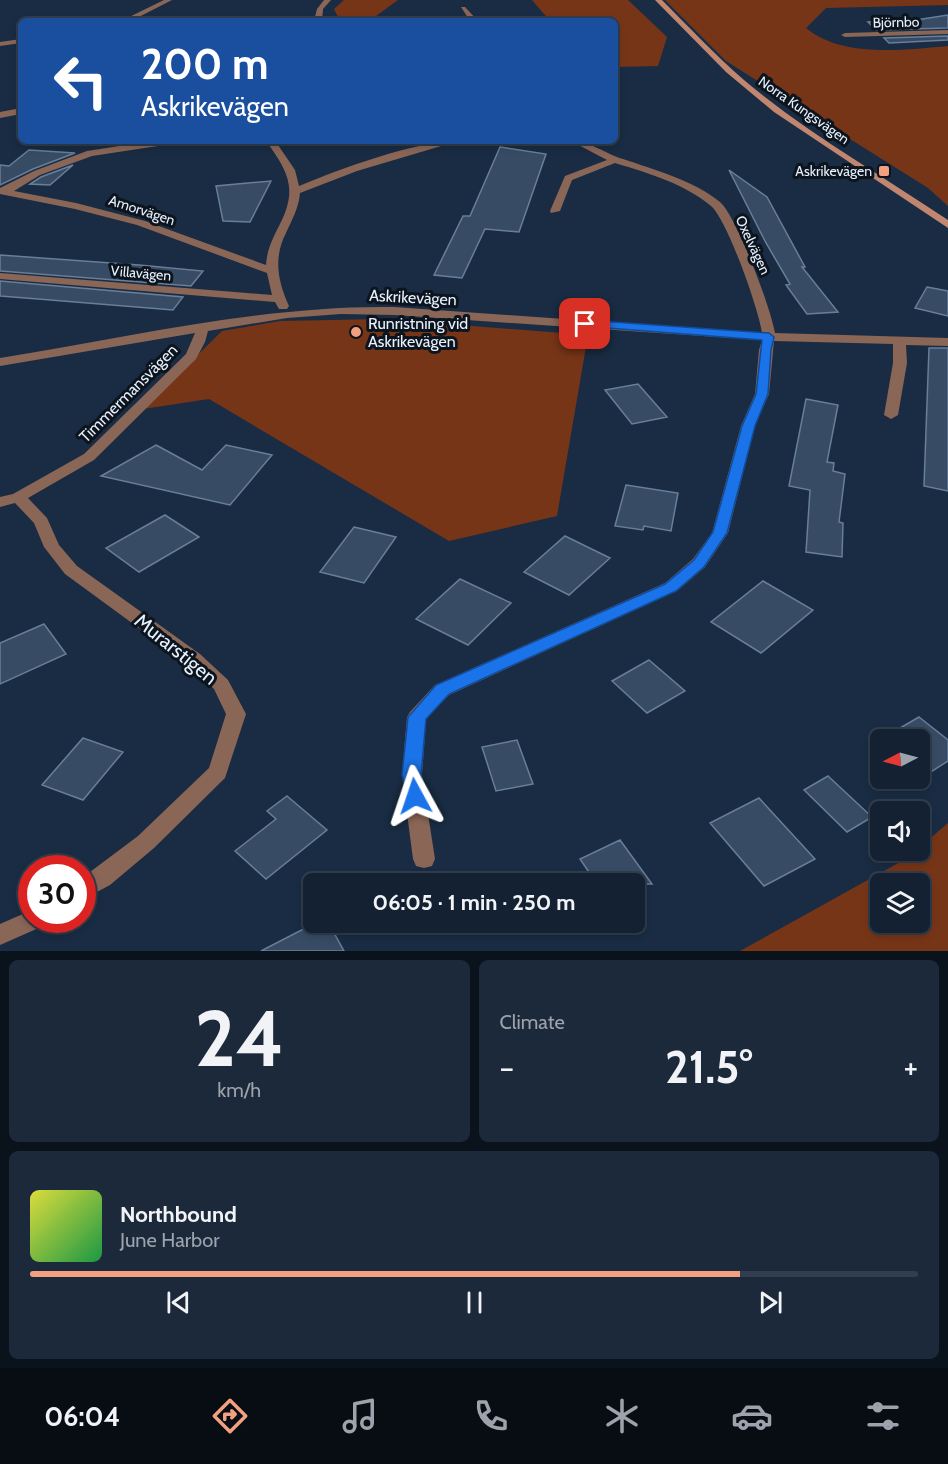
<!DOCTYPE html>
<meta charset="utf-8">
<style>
body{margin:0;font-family:Cabin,sans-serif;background:#1c293a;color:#f1f3f6;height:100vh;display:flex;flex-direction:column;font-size:22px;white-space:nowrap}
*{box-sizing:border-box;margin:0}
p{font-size:20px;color:#9da3ac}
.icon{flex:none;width:33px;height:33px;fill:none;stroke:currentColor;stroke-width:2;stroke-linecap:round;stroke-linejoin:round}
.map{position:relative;height:951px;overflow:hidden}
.details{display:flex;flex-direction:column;gap:9px;padding:9px;background:#0a121c;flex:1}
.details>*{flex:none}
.top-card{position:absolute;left:18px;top:18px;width:600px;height:126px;border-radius:9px;box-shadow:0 3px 9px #0003,0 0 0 2px #323e4d;background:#1a4fa0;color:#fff;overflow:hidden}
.needle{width:39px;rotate:264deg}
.controls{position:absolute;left:870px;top:729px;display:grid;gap:12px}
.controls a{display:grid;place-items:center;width:60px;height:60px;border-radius:9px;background:#132132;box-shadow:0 3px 9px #0003,0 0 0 2px #323e4d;font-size:30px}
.speed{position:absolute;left:18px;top:855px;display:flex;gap:12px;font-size:30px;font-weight:700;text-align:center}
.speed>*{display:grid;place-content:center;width:78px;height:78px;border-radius:50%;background:#132132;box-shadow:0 3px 9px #0003,0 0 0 2px #323e4d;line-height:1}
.speed .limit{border:9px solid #d22;background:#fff;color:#111}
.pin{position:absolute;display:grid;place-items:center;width:51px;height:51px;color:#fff;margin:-26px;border-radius:12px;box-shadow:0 3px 9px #0006}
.me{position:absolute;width:66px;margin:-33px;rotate:355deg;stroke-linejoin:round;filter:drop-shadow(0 0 4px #0008)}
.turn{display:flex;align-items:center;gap:21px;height:126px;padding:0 24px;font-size:27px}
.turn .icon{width:78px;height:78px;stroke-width:2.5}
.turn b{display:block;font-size:42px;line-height:51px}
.big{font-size:45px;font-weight:700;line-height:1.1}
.details .widget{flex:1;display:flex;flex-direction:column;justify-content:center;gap:9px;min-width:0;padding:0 21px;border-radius:9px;background:#1c293a}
.details .dial{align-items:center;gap:0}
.dial b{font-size:78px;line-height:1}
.song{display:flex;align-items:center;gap:18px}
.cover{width:72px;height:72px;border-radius:9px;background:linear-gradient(135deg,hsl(60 70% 55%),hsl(140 70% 35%))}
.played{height:6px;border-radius:3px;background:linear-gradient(90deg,#f2a07f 80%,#323e4d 80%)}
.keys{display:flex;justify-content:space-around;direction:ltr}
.heat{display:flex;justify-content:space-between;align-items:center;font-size:33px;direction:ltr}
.details .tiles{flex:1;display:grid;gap:9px;grid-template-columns:1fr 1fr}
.widget:last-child{grid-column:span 2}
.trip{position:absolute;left:303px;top:873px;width:342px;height:60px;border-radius:9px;background:#132132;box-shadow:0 3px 9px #0003,0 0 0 2px #323e4d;font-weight:700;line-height:60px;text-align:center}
.menu{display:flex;height:96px;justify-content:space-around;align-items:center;background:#080d14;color:#9da3ac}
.menu .icon{width:42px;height:42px}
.menu .on{color:#f2a07f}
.menu b{font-size:27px;color:#f1f3f6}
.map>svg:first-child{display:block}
.green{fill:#773518;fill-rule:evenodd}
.building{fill:#374c64;stroke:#687e99;stroke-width:1.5}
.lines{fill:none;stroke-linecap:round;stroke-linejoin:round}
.minor{fill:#8a6657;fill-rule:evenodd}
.secondary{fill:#c0866f;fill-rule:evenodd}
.route{fill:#1a73e8;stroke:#114b97;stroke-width:1.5}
.poi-dot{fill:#f2a07f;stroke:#0c141e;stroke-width:2}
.labels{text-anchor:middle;stroke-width:6;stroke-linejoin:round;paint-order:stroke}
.far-street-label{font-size:14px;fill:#e7f1fd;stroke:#0c141e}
.far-poi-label{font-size:14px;fill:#e7f1fd;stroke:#0c141e;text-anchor:end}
.street-label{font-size:16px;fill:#e7f1fd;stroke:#0c141e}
.poi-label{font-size:16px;fill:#e7f1fd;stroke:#0c141e;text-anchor:start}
.near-street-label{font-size:20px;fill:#e7f1fd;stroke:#0c141e}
</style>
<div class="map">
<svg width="948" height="951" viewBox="0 0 948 951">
<rect width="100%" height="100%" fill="#192c43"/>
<path class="green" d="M344 0H398L376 16 340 21 334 9Z
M532 0H628L667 37 658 66 615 67V21H550Z
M665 0H948V5L826 8 806 28C842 58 903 50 948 46V206L928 188 726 61Z
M383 319 588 335 557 516 449 541 209 399 143 409 222 331 280 321Z
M948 823V951H740L902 861 915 851 920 850V847ZM880 884H920V922H880Z"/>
<path class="building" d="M948 15V28L876 30 868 22 916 20Z
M948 36V40L889 43 884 38Z
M500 147 546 154 519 232 485 229 462 278 434 275 463 216H470Z
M29 150 75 153 33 169 0 185V165L9 166Z
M73 165 50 185 30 184 41 177Z
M729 170 767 197 805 267H802L838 312 807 314 786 285 790 284 766 243Z
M271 181 250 222 223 221 216 186Z
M0 255 139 265 203 271 191 286 0 271Z
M0 281 183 297 173 310 38 299 0 296Z
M927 287 948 291V316L915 308Z
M929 348H948V491L924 486Z
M638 384 667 417 632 424 605 390Z
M806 399 838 405 827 462 834 463 833 471 845 474 839 522 843 523 842 557 806 552 810 490 789 486Z
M156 445 202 470 226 445 272 455 230 505 101 476Z
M626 485 678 493 671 531 644 526 643 530 615 526Z
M165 515 199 537 139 572 106 548Z
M354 527 396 537 364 583 320 572Z
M565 536 610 558 569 595 524 572Z
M460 579 511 603 468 645 416 619Z
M763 581 813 610 761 653 711 622Z
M44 624 66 654 0 684V643Z
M649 660 685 691 647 713 612 681Z
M919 717 948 740V761L915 782 911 778H920V740H880V753L871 745Z
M83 738 123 752 83 800 42 785Z
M517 740 533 784 496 791 482 747Z
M828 776 872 817 847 832 804 790Z
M287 796 327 830 266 879 235 851 276 819 267 811Z
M759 798 815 859 764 886 710 823Z
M620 840 652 884H597L580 859Z
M317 922H328L344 951H261Z"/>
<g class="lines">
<path class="minor" d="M164 0H172L131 21H121Z
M324 0H331L323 9 322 21H314L317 9Z
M461 7H465L478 21H470Z
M948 30V34L845 37 841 35 845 33Z
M21 39V43L0 46V42Z
M21 108V114L0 118V112Z
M152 141H176L171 144 92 156 40 175 14 191 76 203 145 221 266 265C267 249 273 238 280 224 298 189 288 171 266 141H276L278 145 295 170 299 186C340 169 415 141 458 141L357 171 300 193C299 207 292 220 286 233 273 258 278 282 289 306L287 309H279L275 302 0 279V273L272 295 267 273 137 225 75 209 0 194V188L34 171 87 151Z
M571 141C591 141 605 154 623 159 655 170 693 180 720 202 737 217 771 309 775 333L948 338V346L906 345 907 363 898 415 891 419 884 415 893 363V344L774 341 769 394 755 426 728 533 705 567 677 591 449 695 426 719 422 775 435 859 432 866 424 868 416 866 413 859 402 775 407 717 410 712 435 685 665 583 693 559 712 533 741 426 755 394 759 350 762 340 394 315 341 314 287 318 208 331 205 342 196 359 94 460 28 498 47 518 59 545 77 566 200 654 228 680 246 714 225 778 154 848 110 885 82 900V878L138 836 209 768 226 714 214 689 188 664 65 574 44 547 34 523 15 503 0 507V497L13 494 84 454 186 354 195 333 0 366V358C129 337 263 305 394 307L762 333C759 310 727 219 711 206 685 184 648 173 615 163L572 180 560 211 551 213 550 211 565 176 607 160Z
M32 910V920H44L41 927 0 945V924Z"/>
<path class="secondary" d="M655 0H662C689 27 715 55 744 80 807 133 880 174 948 220V228L774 112 726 72Z"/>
</g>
<path class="route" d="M585 320 769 333 774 337 771 350 768 394 755 426 727 533 704 567 676 591 449 694 426 719 421 775 424 796 421 802 415 804 408 802 402 775 408 717 436 685 665 584 694 560 713 532 742 426 756 394 762 340 581 326 580 324Z"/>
<g class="poi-dot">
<rect x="878" y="165" width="12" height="12" rx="3"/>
<circle cx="356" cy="332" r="6"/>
</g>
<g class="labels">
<g class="far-street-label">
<text transform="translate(896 22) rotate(-1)" y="5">Björnbo</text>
<text transform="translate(804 110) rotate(35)" y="5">Norra Kungsvägen</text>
<text transform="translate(142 210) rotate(18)" y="5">Amorvägen</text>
<text transform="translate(753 245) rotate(65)" y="5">Oxelvägen</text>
<text transform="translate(141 273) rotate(5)" y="5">Villavägen</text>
</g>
<g class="far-poi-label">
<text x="872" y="176">Askrikevägen</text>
</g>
<g class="street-label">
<text transform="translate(413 297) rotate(3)" y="6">Askrikevägen</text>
<text transform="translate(128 393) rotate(-45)" y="6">Timmermansvägen</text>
</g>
<g class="poi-label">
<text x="368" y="329">Runristning vid<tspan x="368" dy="18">Askrikevägen</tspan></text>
</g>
<g class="near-street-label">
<text transform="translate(176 649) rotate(39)" y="7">Murarstigen</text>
</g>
</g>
</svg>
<div class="controls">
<a><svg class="needle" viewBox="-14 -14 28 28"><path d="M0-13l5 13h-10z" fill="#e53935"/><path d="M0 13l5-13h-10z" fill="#9da3ac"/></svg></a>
<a><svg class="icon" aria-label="sound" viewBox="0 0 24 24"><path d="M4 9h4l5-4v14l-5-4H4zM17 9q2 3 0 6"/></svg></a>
<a><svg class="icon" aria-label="layers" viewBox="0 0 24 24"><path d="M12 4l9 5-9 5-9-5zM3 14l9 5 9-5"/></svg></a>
</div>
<div class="speed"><div class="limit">30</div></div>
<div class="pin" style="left:585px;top:324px;background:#d93025"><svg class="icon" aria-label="arrive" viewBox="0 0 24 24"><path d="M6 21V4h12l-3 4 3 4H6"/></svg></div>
<svg class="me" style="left:415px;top:796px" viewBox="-20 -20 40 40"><path d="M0-17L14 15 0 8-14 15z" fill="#1a73e8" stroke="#fff" stroke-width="4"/></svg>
<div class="trip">06:05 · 1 min · 250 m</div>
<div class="top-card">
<div class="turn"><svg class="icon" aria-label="left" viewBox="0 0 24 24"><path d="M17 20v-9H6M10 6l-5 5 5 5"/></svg><div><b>200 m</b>Askrikevägen</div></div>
</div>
</div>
<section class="details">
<div class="tiles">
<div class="widget dial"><b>24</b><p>km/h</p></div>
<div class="widget"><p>Climate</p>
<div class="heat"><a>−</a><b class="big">21.5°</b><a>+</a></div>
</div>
<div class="widget">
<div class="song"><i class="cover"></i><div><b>Northbound</b><p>June Harbor</p></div></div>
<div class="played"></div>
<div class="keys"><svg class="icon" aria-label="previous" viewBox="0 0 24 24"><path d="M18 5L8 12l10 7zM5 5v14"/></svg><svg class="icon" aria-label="pause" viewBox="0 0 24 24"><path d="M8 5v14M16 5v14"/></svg><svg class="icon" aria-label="next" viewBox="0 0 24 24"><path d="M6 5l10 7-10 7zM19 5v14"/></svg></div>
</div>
</div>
</section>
<nav class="menu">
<b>06:04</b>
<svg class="icon on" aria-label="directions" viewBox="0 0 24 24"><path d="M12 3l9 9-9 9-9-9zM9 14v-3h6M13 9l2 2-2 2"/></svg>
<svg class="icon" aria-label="music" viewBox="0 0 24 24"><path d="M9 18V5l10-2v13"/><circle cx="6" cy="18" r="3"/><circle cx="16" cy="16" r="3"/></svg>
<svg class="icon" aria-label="phone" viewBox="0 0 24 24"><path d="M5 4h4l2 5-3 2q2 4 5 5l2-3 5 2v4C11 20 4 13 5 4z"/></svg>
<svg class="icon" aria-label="climate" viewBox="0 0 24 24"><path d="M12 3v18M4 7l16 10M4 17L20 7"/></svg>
<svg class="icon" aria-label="car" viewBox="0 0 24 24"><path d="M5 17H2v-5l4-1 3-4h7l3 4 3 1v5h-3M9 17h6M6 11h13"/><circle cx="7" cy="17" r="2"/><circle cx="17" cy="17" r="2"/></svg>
<svg class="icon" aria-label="filters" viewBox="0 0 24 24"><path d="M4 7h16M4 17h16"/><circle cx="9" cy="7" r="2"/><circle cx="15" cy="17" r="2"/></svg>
</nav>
